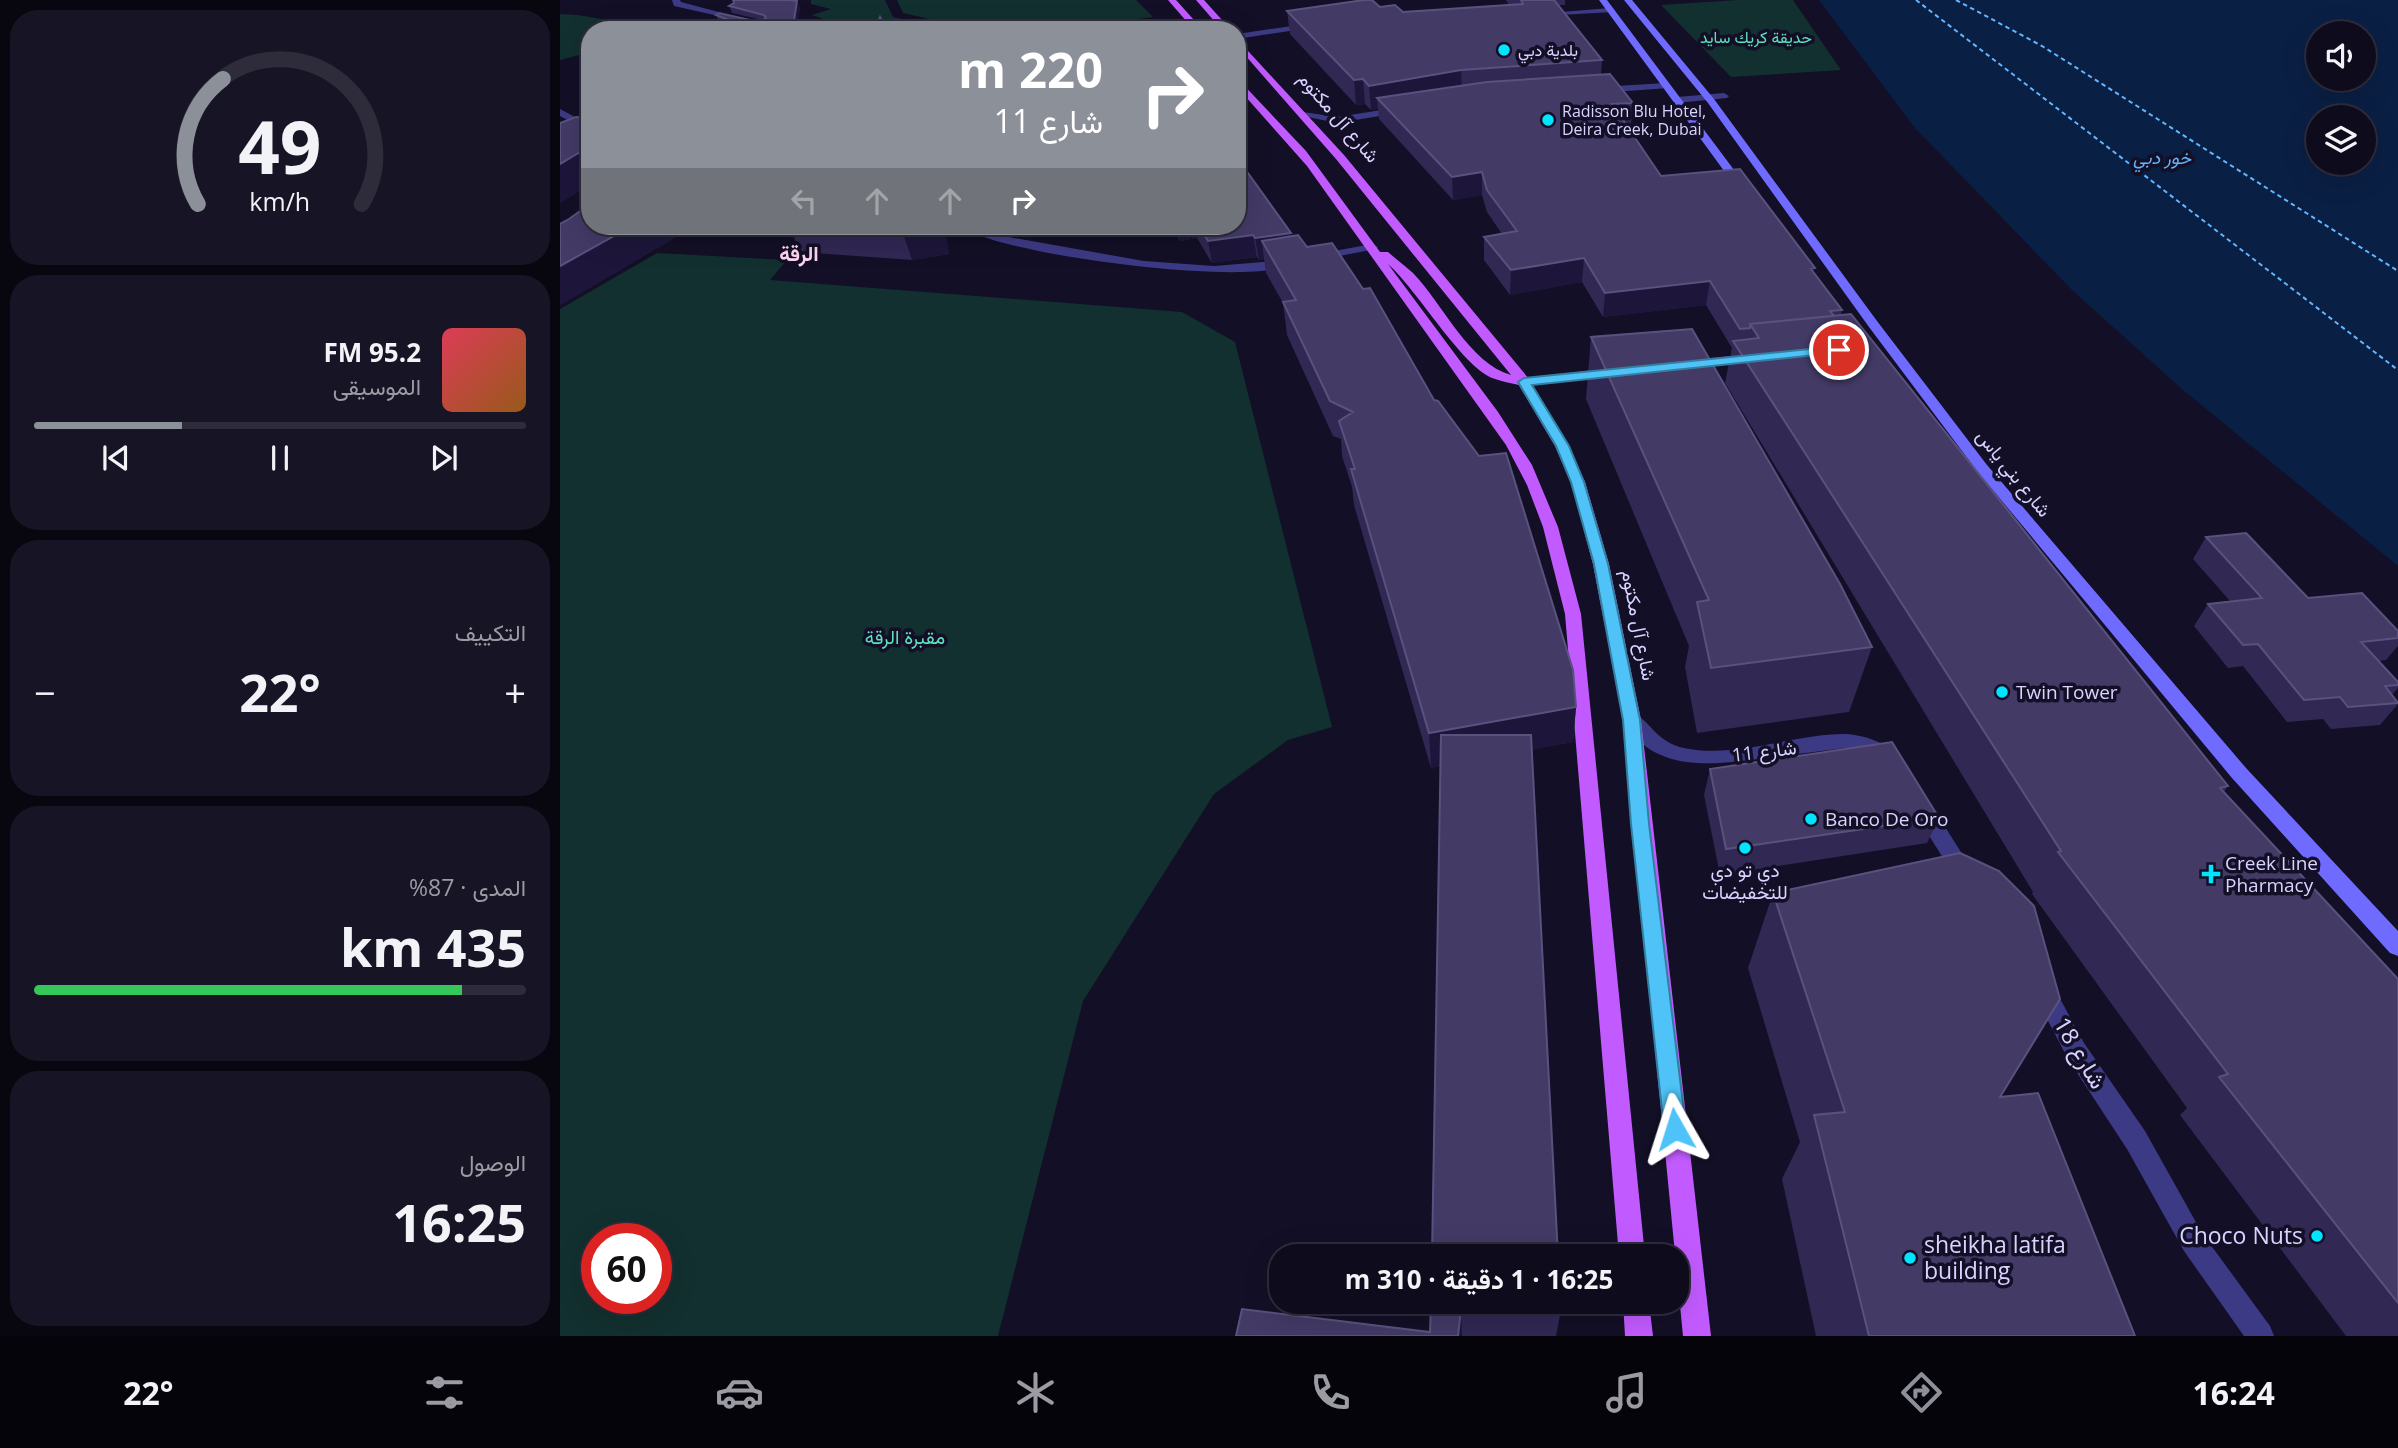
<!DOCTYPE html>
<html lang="ar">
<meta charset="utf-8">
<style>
body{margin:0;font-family:"Open Sans",Vazirmatn,sans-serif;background:#171425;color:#f1f3f6;direction:rtl;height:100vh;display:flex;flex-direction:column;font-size:26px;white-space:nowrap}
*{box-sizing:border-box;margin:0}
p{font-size:23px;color:#9b9ba3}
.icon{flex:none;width:38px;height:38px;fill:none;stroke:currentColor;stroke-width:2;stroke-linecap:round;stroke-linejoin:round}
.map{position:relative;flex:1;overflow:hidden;direction:ltr}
.panel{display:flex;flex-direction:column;gap:10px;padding:10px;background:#08060f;width:560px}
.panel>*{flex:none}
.banner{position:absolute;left:21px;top:21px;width:665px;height:214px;border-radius:28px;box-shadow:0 7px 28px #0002,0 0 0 2px #2e2b3b;direction:rtl;background:#8c9099;color:#fff;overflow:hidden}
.tools{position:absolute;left:1746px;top:21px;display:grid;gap:14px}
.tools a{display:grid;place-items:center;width:70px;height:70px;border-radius:50%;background:#0e0b1c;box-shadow:0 7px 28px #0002,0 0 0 2px #2e2b3b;font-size:35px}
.speed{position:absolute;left:21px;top:1223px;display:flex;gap:14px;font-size:35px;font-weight:700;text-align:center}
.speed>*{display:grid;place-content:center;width:91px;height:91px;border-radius:50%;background:#0e0b1c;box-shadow:0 7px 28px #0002,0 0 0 2px #2e2b3b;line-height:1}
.speed .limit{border:10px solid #d22;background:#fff;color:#111}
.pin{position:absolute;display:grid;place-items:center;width:60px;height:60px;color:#fff;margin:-30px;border:4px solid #fff;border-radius:50%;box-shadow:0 2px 7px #0007}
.me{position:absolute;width:77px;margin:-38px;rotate:354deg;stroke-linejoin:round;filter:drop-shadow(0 0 5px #0008)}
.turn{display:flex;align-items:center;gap:24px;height:147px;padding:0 28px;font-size:32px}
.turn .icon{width:91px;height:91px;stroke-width:2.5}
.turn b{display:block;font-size:49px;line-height:60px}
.lanes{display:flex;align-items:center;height:66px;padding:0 28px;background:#0003;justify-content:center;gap:35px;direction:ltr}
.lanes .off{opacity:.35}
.big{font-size:52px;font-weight:700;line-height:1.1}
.panel .tile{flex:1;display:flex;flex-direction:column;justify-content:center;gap:10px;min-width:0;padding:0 24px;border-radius:28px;background:#171425}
.panel .dial{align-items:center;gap:0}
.dial svg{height:182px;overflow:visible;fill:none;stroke:#2e2b3b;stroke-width:7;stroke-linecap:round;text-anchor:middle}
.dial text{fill:#f1f3f6;stroke:none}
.song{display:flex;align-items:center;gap:21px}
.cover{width:84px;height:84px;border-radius:10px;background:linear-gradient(135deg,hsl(350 70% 55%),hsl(30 70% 35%))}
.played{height:7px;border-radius:4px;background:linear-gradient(90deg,#8c9099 30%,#2e2b3b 30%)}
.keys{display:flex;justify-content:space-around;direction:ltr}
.heat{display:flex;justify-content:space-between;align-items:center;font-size:38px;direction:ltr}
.charge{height:10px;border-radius:5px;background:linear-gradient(90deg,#34c759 87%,#2e2b3b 0)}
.trip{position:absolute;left:709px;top:1244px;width:420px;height:70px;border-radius:28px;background:#0e0b1c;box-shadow:0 7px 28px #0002,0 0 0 2px #2e2b3b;font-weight:700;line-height:70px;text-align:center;direction:rtl}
.tab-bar{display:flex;height:112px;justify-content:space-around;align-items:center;background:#06040b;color:#9b9ba3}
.tab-bar .icon{width:49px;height:49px}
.tab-bar .on{color:#8c9099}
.tab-bar b{font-size:32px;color:#f1f3f6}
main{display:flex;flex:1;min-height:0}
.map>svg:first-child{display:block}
.green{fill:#12302f;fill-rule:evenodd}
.water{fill:#0a1f44;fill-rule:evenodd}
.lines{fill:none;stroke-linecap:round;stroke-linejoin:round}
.ferry{stroke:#62b6ff;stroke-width:2;stroke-dasharray:4.5 3.5;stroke-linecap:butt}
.street{fill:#3d3a85;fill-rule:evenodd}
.secondary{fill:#6f6bff;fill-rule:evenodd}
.primary{fill:#c25bff;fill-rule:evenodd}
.wall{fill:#312854}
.shaded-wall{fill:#1d163a}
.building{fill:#433a66;stroke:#5a527e;stroke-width:2}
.route{fill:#4fc3f7;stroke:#337fa1;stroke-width:2}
.poi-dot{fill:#00e5ff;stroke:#130f26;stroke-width:2.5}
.labels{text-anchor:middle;stroke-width:7;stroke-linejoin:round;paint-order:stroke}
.far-park-label{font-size:16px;fill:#5fe0c0;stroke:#130f26}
.far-poi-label{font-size:16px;fill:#d9d4ff;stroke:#130f26;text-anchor:start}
.far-water-label{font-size:18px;font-style:italic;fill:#62b6ff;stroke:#130f26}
.street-label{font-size:19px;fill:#d9d4ff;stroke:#130f26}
.park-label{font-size:19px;fill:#5fe0c0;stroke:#130f26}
.poi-label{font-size:19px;fill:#d9d4ff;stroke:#130f26;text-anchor:start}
.far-district-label{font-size:21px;font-weight:bold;fill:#ffd6f0;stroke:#130f26}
.near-street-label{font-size:23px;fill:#d9d4ff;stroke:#130f26}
.near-poi-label{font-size:23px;fill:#d9d4ff;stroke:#130f26;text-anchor:end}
</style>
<main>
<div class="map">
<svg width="1838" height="1336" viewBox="0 0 1838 1336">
<rect width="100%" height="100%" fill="#130f26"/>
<path class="green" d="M251 0H325L333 17 388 30H262L266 28 269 21 252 15 271 9 251 4Z
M337 0H576L593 17 493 30H418L343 13Z
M1178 0H1233L1281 70 1171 77 1101 5Z
M0 14 18 15 106 30H30V52L0 60Z
M97 253 227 260 210 280 622 312 675 342 772 727 728 740 654 794 523 1001 438 1336H0V309ZM96 1239V1298H37V1239Z"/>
<path class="water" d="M1259 0H1838V566L1623 390 1512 290 1355 128ZM1759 33H1804V79H1759ZM1759 117H1804V163H1759Z"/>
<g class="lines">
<path class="ferry" d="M1356 0 1838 370
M1396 0 1482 46 1838 271"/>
<path class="street" d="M112 0H120L121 2 185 19 181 21 114 6Z
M1050 8 1053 12 981 16 977 14Z
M752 23 755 27 677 39V34Z
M1106 83 1109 84V88L1039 93 1034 90 1039 87Z
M1164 93 1169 96 1167 98 1117 103 1112 100 1117 97Z
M841 107 844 108V112L777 123 738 115 743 112 777 117Z
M0 109 30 125V132L0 116Z
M401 226H415L443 236 584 261 654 266 727 260 733 263C698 289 433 254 401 226Z
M812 244 818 247 816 249 758 260 752 257 758 254Z
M1191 354 1196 355V361L1128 368 1121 364 1128 360Z
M1051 368 1058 372 1056 375 964 386 957 382 964 378Z
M1072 713C1089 718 1095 742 1124 748 1177 759 1232 734 1285 734 1300 734 1330 743 1337 757L1335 762 1328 764 1298 750 1286 748C1259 751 1232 755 1205 758 1153 765 1093 774 1063 720L1066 715Z
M1363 801 1370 803 1411 868 1414 874 1411 880 1404 883 1397 880 1356 815 1353 809 1356 803Z
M1483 979 1491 982 1524 1043 1585 1131 1642 1233 1710 1326 1714 1336H1684L1624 1251 1567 1149 1508 1059 1475 996 1472 989 1475 982Z"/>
<path class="secondary" d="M1039 0H1047L1186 186V190H1178Z
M1064 0H1072L1154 99 1317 321 1427 465 1686 768 1838 931V956L1830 953 1672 778 1417 471 1309 327 1148 103Z"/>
<path class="primary" d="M608 0H616L643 30H634Z
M636 0H644L671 30H662Z
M677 39 784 155 969 379 1009 446 1025 482 1049 564 1081 720 1151 1336H1123L1063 720 1033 564 1011 482 995 446 959 385C950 383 940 381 932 378 901 365 858 291 828 264L938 412 972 465 998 527 1021 614 1085 1256H1059L1005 614 983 527 967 485 946 445 747 166 677 87V78L746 151 820 252H828C836 259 845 266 853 273 882 303 910 364 951 375L776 159 677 46Z
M1063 1302H1089L1093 1336H1065Z"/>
</g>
<path class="wall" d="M946 0H1005V5H998L1042 60 1041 74 1073 103 1071 124 1066 125 1101 176 1254 273 1282 310 1281 315 1668 786 1664 792 1838 979V1336H1786L1620 1115 1627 1108 1472 894 1473 892 1165 383 1172 348 1146 305 1043 317 1022 282 950 295 924 260V237L942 234 927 212 922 195 893 200 819 119 818 109 811 110 805 104 796 105 730 34 727 11 820 7 843 12 949 5Z
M237 1 240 8 236 30H179L159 22 156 15 199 22 202 20 172 13 169 6Z
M30 204V226H384L389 254 352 260 240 252 233 235 128 230 0 305V224L9 219Z
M457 226H534L519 237Z
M612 226H677L731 236 1016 707 1013 742 871 768 794 505 792 487 782 456 781 439 773 436 727 335 723 303 706 273 704 259 699 260 697 257 652 263 637 238 620 241Z
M1031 337 1312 647 1289 712 1137 733 1125 667 1129 646 1026 399Z
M1646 537 1748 598 1838 631V646L1826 660 1819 661 1838 682V688L1832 695 1838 704 1820 725 1771 729 1763 719 1727 722 1683 666 1668 668 1634 626 1648 604 1670 601 1633 559Z
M1150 769 1379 818 1367 843 1160 875 1144 795Z
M1213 893 1440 1097 1575 1336H1256L1222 1179 1240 1142 1188 968Z
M871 1302 1001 1310 996 1336H676L870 1332Z"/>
<path class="shaded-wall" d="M237 1 240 8 236 30H234L233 27Z
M901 70 902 94 817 98 818 109 811 110 809 86Z
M803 79 805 104 796 105 794 80Z
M30 146V185L0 203V164Z
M922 172V195L893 200 892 177Z
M72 226H126L128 230 0 305V266Z
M380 226H384L389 254 352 260 344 236Z
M516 226H534L519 237Z
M617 226H635L637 238 620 241Z
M731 233 733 255 702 241 704 259 699 260 695 238Z
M693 235 697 257 652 263 648 241Z
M1024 258 1022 282 950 295 951 270Z
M1150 281 1146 305 1043 317 1045 293Z
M1016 707 1013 742 871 768 869 733Z
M901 1310 902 1336H898Z"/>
<path class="building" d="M173 0H230L237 1 233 27 189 28 156 15 159 13 199 22 206 18 204 15 169 6 174 3Z
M804 0H812L820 7 835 5 843 12 963 4 961 0H994L1042 60 901 70 809 86 803 79 794 80 727 11Z
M320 17 326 30H315Z
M1050 74 1073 103 1052 104 1101 176 1180 169 1255 268 1251 269 1282 310 1270 311 1274 316 1190 324V328L1180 329 1150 281 1045 293 1024 258 951 270 924 237 957 231 927 190 922 172 892 177 817 98 927 82Z
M16 117 30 118V146L0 164V123Z
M688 173 731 233 695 238 693 235 648 241 639 226H677V175Z
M30 204V226H72L0 266V224L9 219Z
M230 226H380L381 231 344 236 230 228Z
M738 235 747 247 772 243 803 289 810 288 874 400 878 401 919 456 946 453 1013 670 1016 707 869 733 791 469H795L779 421 793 412 770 401 723 302 736 300 702 241Z
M1291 314 1668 786 1660 788 1838 979V1303L1659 1077 1668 1074 1498 852 1501 851 1173 341 1199 338 1190 324Z
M1132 329 1280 584 1312 647 1151 668 1137 602 1149 600 1031 337Z
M1686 533 1748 598 1802 593 1838 631V638L1801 642 1838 682V685L1825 686 1838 703 1788 707 1780 697 1744 700 1698 644 1683 645 1648 604 1702 598 1646 537Z
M881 735H971L998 1256H872Z
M1332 742 1379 818 1166 849 1150 769Z
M1400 853 1439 871 1474 906 1500 999 1440 1097 1478 1093 1575 1336H1309L1254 1115 1285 1112 1213 893Z
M871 1302H1001V1310H901L898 1336H676L682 1309 870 1332Z"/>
<path class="route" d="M1279 346 1283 348V352L972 385 1009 446 1024 482 1048 564 1080 720 1089 824 1126 1129 1123 1137 1115 1140 1107 1137 1104 1129 1071 824 1063 720 1034 564 1011 482 996 446 958 382 964 378Z"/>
<g class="poi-dot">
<circle cx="944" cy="50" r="7"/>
<circle cx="988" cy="120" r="7"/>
<circle cx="1442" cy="692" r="7"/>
<circle cx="1251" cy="819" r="7"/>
<circle cx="1185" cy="848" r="7"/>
<path d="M1647.5 863.5h7v7h7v7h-7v7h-7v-7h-7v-7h7z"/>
<circle cx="1757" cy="1236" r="7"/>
<circle cx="1350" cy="1258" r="7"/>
</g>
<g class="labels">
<g class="far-park-label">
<text x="1196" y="43">حديقة كريك سايد</text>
</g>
<g class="far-poi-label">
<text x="958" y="56">بلدية دبي</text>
<text x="1002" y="117">Radisson Blu Hotel,<tspan x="1002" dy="18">Deira Creek, Dubai</tspan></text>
</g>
<g class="far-water-label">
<text x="1602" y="164">خور دبي</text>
</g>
<g class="street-label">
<text transform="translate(779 117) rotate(49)" y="7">شارع آل مكتوم</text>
<text transform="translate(1454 473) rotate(51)" y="7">شارع بني ياس</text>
<text transform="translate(1079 625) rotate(79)" y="7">شارع آل مكتوم</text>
<text transform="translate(1204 751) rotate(-7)" y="7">شارع 11</text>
</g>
<g class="park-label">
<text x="345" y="644">مقبرة الرقة</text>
</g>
<g class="poi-label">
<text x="1456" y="699">Twin Tower</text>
<text x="1265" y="826">Banco De Oro</text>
<text x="1665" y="870">Creek Line<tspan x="1665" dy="22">Pharmacy</tspan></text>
<text x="1185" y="877" text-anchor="middle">دي تو دي<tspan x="1185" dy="22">للتخفيضات</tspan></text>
</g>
<g class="far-district-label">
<text x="239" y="261">الرقة</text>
</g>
<g class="near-street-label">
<text transform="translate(1520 1053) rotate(59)" y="8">شارع 18</text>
</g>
<g class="near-poi-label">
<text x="1743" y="1244">Choco Nuts</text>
<text x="1364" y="1253" text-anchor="start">sheikha latifa<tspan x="1364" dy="26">building</tspan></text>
</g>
</g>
</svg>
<div class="tools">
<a><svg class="icon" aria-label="sound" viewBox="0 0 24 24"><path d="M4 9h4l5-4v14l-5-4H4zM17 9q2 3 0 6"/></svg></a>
<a><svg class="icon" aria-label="layers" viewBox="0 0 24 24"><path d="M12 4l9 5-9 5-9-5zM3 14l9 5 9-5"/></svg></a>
</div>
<div class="speed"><div class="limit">60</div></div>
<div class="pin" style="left:1279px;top:350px;background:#d93025"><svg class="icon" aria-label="arrive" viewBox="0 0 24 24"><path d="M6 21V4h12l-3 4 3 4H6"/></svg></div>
<svg class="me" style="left:1115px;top:1129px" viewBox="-20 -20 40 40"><path d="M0-17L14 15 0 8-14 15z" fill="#4fc3f7" stroke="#fff" stroke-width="4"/></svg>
<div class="trip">16:25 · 1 دقيقة · 310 m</div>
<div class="banner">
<div class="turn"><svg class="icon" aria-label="right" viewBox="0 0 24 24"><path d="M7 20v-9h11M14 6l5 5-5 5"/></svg><div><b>220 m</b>شارع 11</div></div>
<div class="lanes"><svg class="icon off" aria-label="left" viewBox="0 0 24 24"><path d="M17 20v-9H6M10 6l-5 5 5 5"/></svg><svg class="icon off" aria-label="ahead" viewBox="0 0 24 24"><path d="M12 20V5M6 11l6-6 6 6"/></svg><svg class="icon off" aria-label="ahead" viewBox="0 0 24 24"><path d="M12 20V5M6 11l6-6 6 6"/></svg><svg class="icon" aria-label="right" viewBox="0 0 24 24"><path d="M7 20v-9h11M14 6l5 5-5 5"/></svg></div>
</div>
</div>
<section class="panel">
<div class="tile dial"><svg viewBox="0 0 100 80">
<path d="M14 69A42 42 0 1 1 86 69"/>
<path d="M14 69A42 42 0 0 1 25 14" stroke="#8c9099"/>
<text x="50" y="56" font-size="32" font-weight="700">49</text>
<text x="50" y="72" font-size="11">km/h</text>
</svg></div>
<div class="tile">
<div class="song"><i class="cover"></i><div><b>95.2 FM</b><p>الموسيقى</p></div></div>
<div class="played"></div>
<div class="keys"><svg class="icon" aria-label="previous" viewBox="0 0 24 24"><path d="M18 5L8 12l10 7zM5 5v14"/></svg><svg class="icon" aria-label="pause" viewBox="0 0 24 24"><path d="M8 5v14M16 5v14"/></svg><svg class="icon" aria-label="next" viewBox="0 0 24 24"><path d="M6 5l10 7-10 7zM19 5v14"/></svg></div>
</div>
<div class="tile"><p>التكييف</p>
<div class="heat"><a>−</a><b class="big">22°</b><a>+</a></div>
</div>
<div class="tile"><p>المدى · 87%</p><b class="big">435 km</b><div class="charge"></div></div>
<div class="tile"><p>الوصول</p><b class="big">16:25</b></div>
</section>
</main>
<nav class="tab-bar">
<b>16:24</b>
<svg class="icon on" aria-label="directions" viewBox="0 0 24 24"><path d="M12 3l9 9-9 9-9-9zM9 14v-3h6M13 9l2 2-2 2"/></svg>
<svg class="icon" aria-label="music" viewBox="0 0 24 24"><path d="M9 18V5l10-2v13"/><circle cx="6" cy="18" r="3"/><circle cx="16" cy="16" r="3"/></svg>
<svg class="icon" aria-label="phone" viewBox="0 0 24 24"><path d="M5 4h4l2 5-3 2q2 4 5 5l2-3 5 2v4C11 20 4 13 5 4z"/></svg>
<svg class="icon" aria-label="climate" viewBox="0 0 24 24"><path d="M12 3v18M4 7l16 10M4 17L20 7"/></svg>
<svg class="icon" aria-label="car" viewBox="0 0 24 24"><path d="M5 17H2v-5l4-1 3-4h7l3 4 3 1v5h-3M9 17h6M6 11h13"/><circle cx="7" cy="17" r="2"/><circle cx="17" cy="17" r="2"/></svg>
<svg class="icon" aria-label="filters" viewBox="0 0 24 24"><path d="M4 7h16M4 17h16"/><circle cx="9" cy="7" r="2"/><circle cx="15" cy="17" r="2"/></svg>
<b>22°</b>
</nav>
